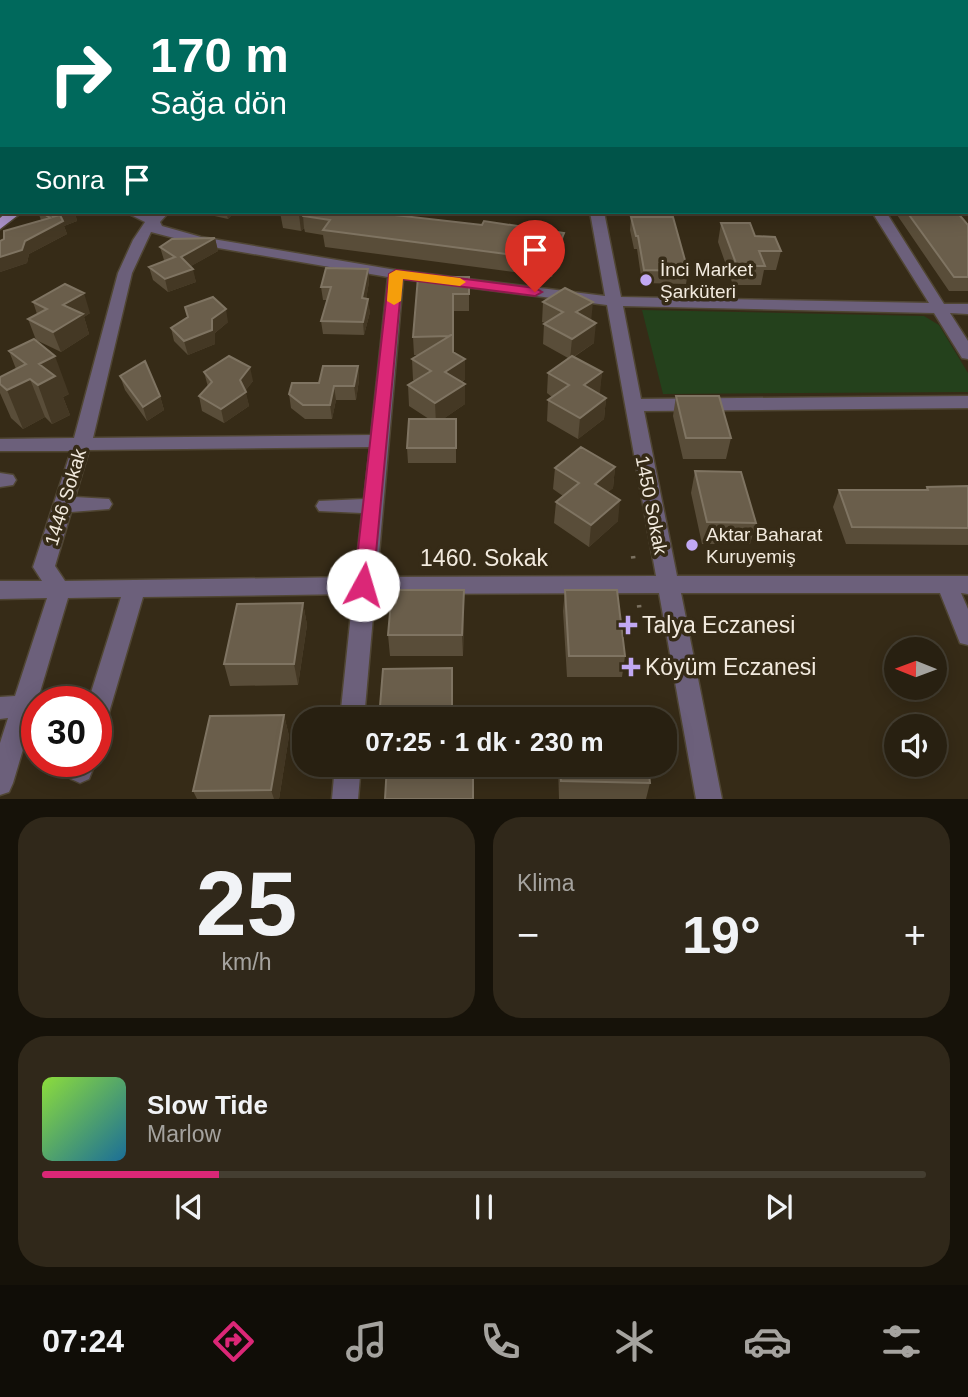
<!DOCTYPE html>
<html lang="tr">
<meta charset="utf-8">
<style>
body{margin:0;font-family:Arial,sans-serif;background:#30281a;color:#f1f3f6;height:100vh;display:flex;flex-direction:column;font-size:26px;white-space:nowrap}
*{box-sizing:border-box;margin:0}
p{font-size:23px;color:#a5a39f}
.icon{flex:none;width:38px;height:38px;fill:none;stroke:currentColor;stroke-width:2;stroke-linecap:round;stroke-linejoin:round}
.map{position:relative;height:799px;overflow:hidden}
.details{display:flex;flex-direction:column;gap:18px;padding:18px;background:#161209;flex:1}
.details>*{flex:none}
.hud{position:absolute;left:0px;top:0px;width:970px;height:214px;box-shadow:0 4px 18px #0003,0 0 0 2px #443e31;background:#00695c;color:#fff;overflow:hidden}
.needle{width:46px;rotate:271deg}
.tools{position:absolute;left:884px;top:637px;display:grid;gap:14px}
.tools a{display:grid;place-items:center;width:63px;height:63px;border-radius:50%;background:#282011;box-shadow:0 4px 18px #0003,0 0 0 2px #443e31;font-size:35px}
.speed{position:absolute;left:21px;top:686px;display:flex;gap:14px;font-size:35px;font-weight:700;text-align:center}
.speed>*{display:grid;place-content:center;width:91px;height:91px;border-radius:50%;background:#282011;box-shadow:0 4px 18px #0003,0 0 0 2px #443e31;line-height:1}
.speed .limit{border:10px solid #d22;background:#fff;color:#111}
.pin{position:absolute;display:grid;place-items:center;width:60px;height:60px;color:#fff;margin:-72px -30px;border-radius:50% 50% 50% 0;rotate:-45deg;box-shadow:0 0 7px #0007}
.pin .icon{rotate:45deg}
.me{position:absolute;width:77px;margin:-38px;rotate:6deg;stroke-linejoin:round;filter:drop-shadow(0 0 5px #0008)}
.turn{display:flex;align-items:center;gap:24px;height:147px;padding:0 35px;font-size:32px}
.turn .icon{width:91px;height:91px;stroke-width:2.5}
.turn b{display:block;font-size:49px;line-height:60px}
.then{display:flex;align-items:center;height:66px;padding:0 35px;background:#0003;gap:14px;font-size:26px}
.big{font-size:52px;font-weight:800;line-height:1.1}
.details .widget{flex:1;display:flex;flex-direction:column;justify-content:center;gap:10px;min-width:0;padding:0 24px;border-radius:28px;background:#30281a}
.details .dial{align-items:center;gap:0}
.dial b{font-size:91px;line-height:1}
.song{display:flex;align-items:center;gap:21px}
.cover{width:84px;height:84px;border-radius:10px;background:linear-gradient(135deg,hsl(90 70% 55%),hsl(200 70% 35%))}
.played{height:7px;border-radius:4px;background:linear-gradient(90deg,#db2777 20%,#443e31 20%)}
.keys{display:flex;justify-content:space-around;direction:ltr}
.heat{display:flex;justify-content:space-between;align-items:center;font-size:38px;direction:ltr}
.details .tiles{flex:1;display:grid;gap:18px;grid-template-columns:1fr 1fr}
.widget:last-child{grid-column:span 2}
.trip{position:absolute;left:292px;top:707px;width:385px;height:70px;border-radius:28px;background:#282011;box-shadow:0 4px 18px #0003,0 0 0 2px #443e31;font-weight:800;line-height:70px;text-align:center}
.dock{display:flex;height:112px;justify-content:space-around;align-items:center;background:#100d07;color:#a5a39f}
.dock .icon{width:49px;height:49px}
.dock .current{color:#db2777}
.dock b{font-size:32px;color:#f1f3f6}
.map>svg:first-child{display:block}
.green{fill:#24411c}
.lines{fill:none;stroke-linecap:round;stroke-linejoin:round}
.minor-casing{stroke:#504633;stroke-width:3}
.major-casing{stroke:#504633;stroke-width:3}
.path{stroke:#7b7160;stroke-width:4.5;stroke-dasharray:2.5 7;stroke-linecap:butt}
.minor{fill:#6c607b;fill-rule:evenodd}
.major{fill:#aa92c8;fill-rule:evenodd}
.wall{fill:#594d39}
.shaded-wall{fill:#443824}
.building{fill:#6a5e4b;stroke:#7f7462;stroke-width:2}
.route{fill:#db2777;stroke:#8e194d;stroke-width:2}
.slow{fill:#f59e0b}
.poi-dot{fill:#c1a8f3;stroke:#362b17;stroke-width:2.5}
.labels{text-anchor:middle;stroke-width:7;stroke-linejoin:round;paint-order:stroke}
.poi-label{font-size:19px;fill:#f2eade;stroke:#362b17;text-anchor:start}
.street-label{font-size:19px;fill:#f2eade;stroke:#362b17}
.near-street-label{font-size:23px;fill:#f2eade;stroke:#362b17}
.near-poi-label{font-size:23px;fill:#f2eade;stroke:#362b17;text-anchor:start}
</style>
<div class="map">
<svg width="968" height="799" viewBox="0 0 968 799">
<rect width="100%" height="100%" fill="#362b17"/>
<path class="green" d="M642 310 924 316 939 325 968 373V392L663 394Z"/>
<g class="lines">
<g class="minor-casing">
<path id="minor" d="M278 0H291L277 2Z
M437 0H447L448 2H438Z
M520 0H529L519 2Z
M542 0H550L541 2Z
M937 0H958L936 2Z
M0 169 2 170V178L0 177Z
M125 212H143L151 215 154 212H169L160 222 162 226 201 237 396 270 605 296 590 212H604L621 297 929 303 872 212H886L944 304H968V314L950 313 968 341V359L962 358 934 313 623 306 641 399 968 396V408L644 411 677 576H968V594L961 593 968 609V645L960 643 940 593H681L722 799H696L659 593 375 594 364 719H340L353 594 143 597 108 716 105 724 96 727V702H88L121 597 68 598 13 783 9 792 0 795V743L8 718 0 719V697L15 696 47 598 0 599V581H42L33 567 71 451H0V439L74 438 118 273 133 240 145 222ZM151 232 201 245 388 277 371 435 93 438 132 273ZM403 279 607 305 656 576 377 577ZM370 447 364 499 319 501 316 506 319 511 362 513 355 577 65 581 55 566 71 512 109 509 112 504 109 499 75 497 89 450Z
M0 473 13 475 16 480 13 485 0 487Z
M70 761H96L89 779 80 783 71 779 67 771Z
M335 765H361L358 799H332Z"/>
</g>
<g class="major-casing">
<path id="major" d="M396 0H411L395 2Z
M422 0H437L421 2Z
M857 0H868L869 2H858Z
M0 23 2 24V31L0 30Z
M0 57H2V66H0Z
M0 92H2L0 100Z
M2 198V207H0V199Z
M7 212H22L0 229V218Z"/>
</g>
<path class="path" d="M633 556 634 563
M639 605 640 613"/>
<use href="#minor" class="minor"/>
<use href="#major" class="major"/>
</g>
<path class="wall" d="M648 0H746V2H651Z
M38 212H78L75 213 77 221 64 226 67 234 29 254 27 263 0 272V241L41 220Z
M209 212H235L228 219 210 215Z
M280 212 482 225 563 249 552 277 325 247 323 235 305 232 304 228 301 231 283 228Z
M813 212H854L853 215H815Z
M895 212H957L968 225V291H949Z
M631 217 688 271 686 284 642 283 637 249H634L630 230Z
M721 223 755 236 781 251 776 270H764L761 285H733L718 242Z
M215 238 218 251 191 266 196 282 168 292 153 280 149 267 165 261 164 260 160 247Z
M368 269 369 282 366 299 370 312 364 335 323 334 321 321 327 300H323L321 287Z
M418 277H469V311H453V352L465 359V379L462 382 465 404 443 419H456V463H408L407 448 429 419 409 406 408 385 415 381 413 380 412 359 419 355H414L413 337Z
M33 302 90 313 84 317 89 334 61 352 36 340 28 319 37 314Z
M543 302 591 320 594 343 574 357 602 372 599 394 606 398 604 419 578 439 547 421 548 400 552 397 547 393 548 373 568 358 543 344 544 324 545 323 542 322Z
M228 322 215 333V344L188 355 174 341 171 328Z
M9 351 69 394 63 397 70 415 52 424 45 417 23 429 11 418 0 393V377L16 369Z
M358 366 359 380 356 400H336L332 419H305L291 408 289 394 319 383Z
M204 372 253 381 245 391 249 406 224 423 202 411 199 396 208 387Z
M120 376 160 396 164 410 147 421 125 390Z
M676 396 731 438 726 459H683L673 416Z
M615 467 613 488 608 492 618 521 589 547 554 523 556 502 563 496 553 489 555 468Z
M695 471 756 523 750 544H702L691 493Z
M968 486V545L846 544 833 507 839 490H925L927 487Z
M565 590 625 656 622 677H567L563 611Z
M303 603 307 625 298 685 230 686 224 664Z
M464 611 463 656H390L388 635Z
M284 715 289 736 279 799H197L193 791Z
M558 765H648L650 783 646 799H559Z"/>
<path class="shaded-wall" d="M64 212H78L75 213 77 221 64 226 67 234 29 254 27 263 0 272V257L25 241 52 217Z
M226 212H235L228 219Z
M302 212H304L303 216 304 228 301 231 299 215Z
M564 233 563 249 552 277 553 260Z
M215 238 218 251 184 270 181 257Z
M193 269 196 282 168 292 165 279Z
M368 269 369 282 364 312 362 298Z
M84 293 90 313 84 317 89 334 61 352 53 332 63 305Z
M368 299 370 312 364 335 363 322Z
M593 302 591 322 576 312Z
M226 309 228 322 215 333V344L188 355 184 341Z
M596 323 594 343 570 359 572 339Z
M55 356 69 394 63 397 70 415 52 424 38 385 39 364Z
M465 359V379L446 392 445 372Z
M358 366 359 380 356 400 354 386Z
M250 367 253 381 243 394 246 392 249 406 224 423 221 409 240 380Z
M602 372 600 393 582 406 584 385Z
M30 379 45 417 23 429 7 390Z
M465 384V404L436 424 435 403Z
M334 386 336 400 332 419 330 405Z
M160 396 164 410 147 421 143 407Z
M606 398 604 419 578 439 580 418Z
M615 467 613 488 593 505 595 484Z
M620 500 618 521 589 547 591 525Z
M464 590V611L463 656 462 635Z
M303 603 307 625 298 685 294 664Z
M284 715 289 736 279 799H274L271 790Z"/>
<path class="building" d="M8 0H43L44 2H9Z
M78 0H102V2H78Z
M295 0H335L336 2H292Z
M484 0H521L518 2H481Z
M667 0H746V2H670Z
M41 212H64L52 217 60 215 63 221 25 241 22 250 0 257V241L4 239V231L50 218Z
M280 212H302L299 215Z
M303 212H368L482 225 484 221 564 233 553 260 323 230 330 220 303 216Z
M907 212H957L968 225V277H954Z
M631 217H673L688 271 644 270 638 236H636Z
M721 223H750L755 236 775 237 781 251H759L765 266H737Z
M215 238 181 257 193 269 165 279 149 267 175 257 160 247 172 239Z
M326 268 368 269 362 298 368 299 363 322 321 321 331 287H321Z
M418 277H469V294H453V336V334L449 336 413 337Z
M65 284 84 293 63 305 83 314 53 332 28 319 47 309 33 302Z
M565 288 593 302 576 312 596 323 572 339 544 324 563 312 543 302Z
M213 297 226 309 212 319V330L184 341 171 328 188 317 185 307Z
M453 334V352L465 359 445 372 465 384 435 403 408 385 431 371 412 359Z
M34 339 55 356 39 364 55 376 38 385 30 379 7 390 0 384V377L26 364 9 351Z
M229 356 250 367 240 380 246 392 221 409 199 396 212 382 204 372Z
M572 356 602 372 584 385 606 398 580 418 548 400 569 385 548 373Z
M145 361 160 396 143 407 120 376Z
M323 366H358L354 386H334L330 405H303L289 394 292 383H319Z
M676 396H719L731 438H686Z
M409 419H456V448H407Z
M581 447 615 467 595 484 620 500 591 525 556 502 579 483 555 468Z
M695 471 741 472 756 523 707 522Z
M968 486V528L852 527 839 490H928L927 487Z
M392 590H464L462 635H388Z
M565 590H617L625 656H569Z
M303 603 294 664H224L237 604Z
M452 668V719H379L383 669Z
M284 715 271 790 193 791 210 716Z
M558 718 594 719H559Z
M387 765H473V799H385Z
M560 765H648L650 783 561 781Z"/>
<path class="route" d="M396 270 535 288 542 292 535 296 402 279 373 585 370 591 363 593 357 591 354 585 389 274Z"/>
<path class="slow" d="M396 270 460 278 466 282 460 286 403 279 401 301 394 305 387 301 389 274Z"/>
<g class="poi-dot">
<circle cx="646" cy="280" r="7"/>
<circle cx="692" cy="545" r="7"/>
<path d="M624.5 614.5h7v7h7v7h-7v7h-7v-7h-7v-7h7z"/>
<path d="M627.5 656.5h7v7h7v7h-7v7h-7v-7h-7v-7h7z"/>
</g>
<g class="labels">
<g class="poi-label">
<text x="660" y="276">İnci Market<tspan x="660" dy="22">Şarküteri</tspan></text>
<text x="706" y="541">Aktar Baharat<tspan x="706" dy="22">Kuruyemiş</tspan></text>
</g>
<g class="street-label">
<text transform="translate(65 497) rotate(-73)" y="7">1446 Sokak</text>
<text transform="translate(652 505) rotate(79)" y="7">1450 Sokak</text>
</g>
<g class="near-street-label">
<text x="484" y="566">1460. Sokak</text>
</g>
<g class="near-poi-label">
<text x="642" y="633">Talya Eczanesi</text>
<text x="645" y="675">Köyüm Eczanesi</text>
</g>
</g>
</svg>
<div class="tools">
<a><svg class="needle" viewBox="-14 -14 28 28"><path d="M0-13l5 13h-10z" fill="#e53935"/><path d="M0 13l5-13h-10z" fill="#a5a39f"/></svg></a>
<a><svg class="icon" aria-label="sound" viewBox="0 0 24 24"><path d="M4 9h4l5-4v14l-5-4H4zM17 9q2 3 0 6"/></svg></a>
</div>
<div class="speed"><div class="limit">30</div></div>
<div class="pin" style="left:535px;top:292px;background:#d93025"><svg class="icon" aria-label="arrive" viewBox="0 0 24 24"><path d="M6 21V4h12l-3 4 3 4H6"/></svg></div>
<svg class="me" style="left:363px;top:585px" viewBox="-20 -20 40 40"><circle r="19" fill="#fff"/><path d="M0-13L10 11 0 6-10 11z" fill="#db2777"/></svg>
<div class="trip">07:25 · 1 dk · 230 m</div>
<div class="hud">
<div class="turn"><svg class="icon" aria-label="right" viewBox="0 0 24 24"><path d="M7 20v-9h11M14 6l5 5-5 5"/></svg><div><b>170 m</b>Sağa dön</div></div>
<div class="then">Sonra<svg class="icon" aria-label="arrive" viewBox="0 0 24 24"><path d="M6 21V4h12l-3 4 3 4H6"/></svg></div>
</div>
</div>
<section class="details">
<div class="tiles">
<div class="widget dial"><b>25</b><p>km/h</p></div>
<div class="widget"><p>Klima</p>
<div class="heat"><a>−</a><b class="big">19°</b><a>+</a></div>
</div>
<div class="widget">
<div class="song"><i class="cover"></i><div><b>Slow Tide</b><p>Marlow</p></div></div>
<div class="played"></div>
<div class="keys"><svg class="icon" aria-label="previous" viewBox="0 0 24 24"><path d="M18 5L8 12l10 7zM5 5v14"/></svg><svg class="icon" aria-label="pause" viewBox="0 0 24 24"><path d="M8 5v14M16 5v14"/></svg><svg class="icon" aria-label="next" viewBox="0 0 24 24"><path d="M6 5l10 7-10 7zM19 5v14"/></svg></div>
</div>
</div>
</section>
<nav class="dock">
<b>07:24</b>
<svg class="icon current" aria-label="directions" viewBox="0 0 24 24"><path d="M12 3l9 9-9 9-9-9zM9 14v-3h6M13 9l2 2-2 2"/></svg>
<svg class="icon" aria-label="music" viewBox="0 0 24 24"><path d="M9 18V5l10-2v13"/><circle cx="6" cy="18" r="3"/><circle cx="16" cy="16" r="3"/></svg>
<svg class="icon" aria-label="phone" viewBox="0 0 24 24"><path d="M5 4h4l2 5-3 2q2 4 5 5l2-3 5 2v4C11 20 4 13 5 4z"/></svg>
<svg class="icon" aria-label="climate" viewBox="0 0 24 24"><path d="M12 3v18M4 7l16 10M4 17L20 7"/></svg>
<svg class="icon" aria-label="car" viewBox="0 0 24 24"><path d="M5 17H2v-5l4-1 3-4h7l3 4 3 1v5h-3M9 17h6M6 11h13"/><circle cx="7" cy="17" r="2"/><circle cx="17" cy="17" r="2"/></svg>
<svg class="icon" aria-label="filters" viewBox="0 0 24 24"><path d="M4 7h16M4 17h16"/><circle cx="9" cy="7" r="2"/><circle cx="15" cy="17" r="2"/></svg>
</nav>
